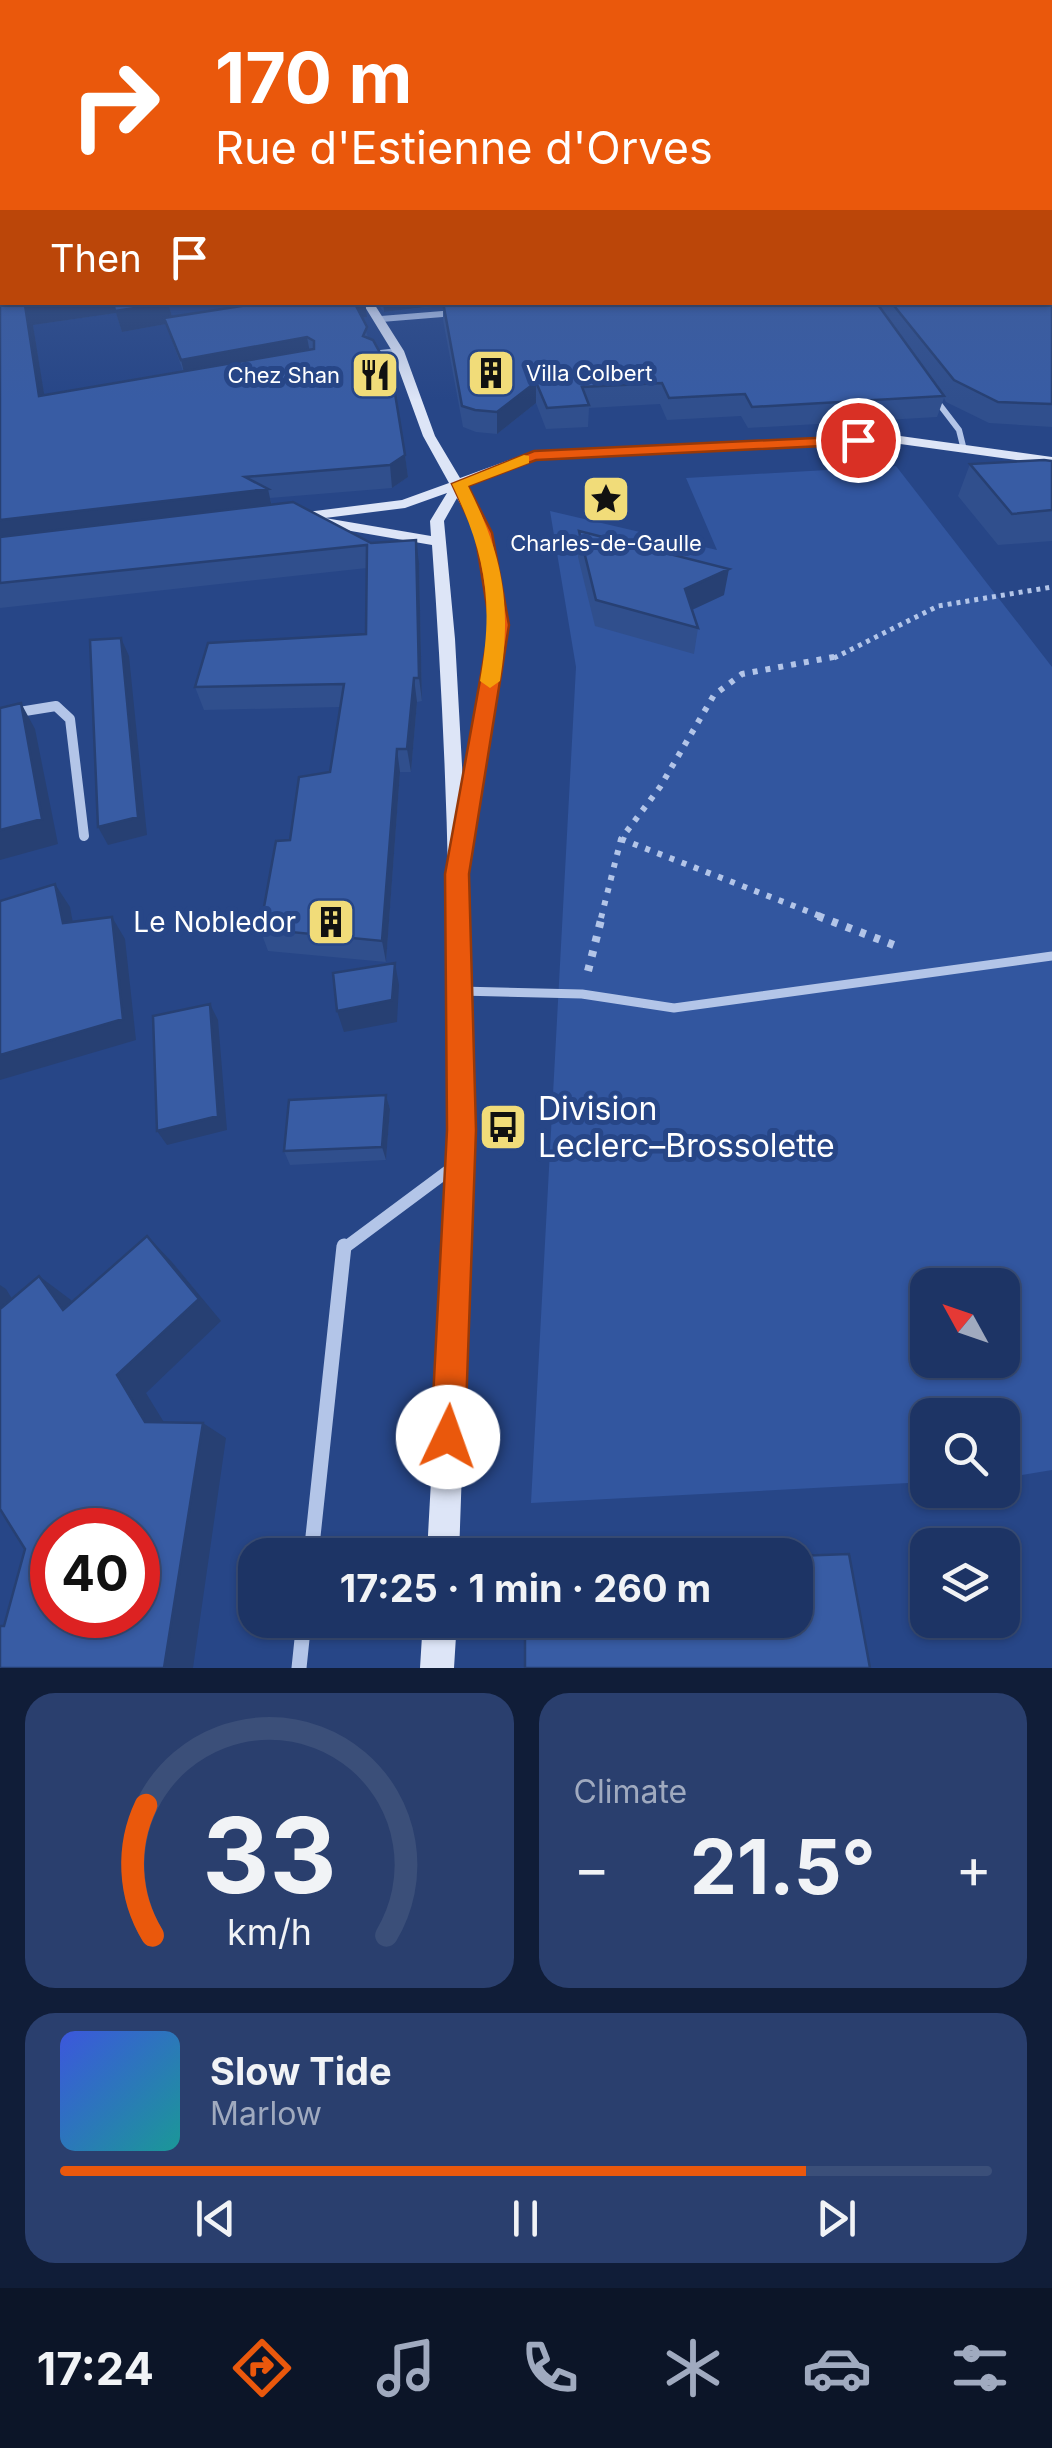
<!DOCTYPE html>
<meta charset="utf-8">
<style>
body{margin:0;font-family:Inter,sans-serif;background:#2a3f6e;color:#f1f3f6;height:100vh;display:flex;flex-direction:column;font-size:38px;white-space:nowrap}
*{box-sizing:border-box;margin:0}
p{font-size:32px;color:#a0aabf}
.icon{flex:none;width:55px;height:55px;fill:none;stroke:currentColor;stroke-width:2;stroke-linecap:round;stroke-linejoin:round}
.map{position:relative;height:1668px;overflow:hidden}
.side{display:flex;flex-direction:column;gap:25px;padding:25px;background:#101d38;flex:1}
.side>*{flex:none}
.top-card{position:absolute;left:0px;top:0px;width:1052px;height:305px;box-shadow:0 2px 8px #0004,0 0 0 2px #3b4f79;background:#ea580c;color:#fff;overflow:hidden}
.needle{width:65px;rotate:310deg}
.buttons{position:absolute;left:910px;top:1268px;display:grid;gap:20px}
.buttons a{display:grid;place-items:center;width:110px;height:110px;border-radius:20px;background:#1d3465;box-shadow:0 2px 8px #0004,0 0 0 2px #3b4f79;font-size:50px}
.speed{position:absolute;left:30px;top:1508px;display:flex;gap:20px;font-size:50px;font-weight:700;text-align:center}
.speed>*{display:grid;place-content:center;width:130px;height:130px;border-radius:50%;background:#1d3465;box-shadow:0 2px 8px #0004,0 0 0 2px #3b4f79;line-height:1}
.speed .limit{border:15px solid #d22;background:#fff;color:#111}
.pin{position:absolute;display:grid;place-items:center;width:85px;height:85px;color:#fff;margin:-42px;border:5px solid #fff;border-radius:50%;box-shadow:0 2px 10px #0007}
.me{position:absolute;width:110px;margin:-55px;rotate:3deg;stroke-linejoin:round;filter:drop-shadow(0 0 8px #0008)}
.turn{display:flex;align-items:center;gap:35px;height:210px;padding:0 50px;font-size:45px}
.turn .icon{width:130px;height:130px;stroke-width:2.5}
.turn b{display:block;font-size:70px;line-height:85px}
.then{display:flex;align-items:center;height:95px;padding:0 50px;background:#0003;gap:20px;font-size:38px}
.big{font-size:75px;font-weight:700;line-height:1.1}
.side .card{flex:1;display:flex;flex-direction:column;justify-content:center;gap:15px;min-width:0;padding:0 35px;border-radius:30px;background:#2a3f6e}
.side .dial{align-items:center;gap:0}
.dial svg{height:260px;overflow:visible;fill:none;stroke:#3b4f79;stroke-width:7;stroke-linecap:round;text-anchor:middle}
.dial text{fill:#f1f3f6;stroke:none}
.song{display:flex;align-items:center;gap:30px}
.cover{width:120px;height:120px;border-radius:15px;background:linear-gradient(135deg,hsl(230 70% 55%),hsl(180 70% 35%))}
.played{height:10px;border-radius:5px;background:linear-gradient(90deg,#ea580c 80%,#3b4f79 80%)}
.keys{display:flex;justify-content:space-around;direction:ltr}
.heat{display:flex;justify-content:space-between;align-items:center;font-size:55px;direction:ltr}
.side .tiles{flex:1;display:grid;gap:25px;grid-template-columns:1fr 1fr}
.card:last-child{grid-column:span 2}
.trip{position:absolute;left:238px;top:1538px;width:575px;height:100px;border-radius:30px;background:#1d3465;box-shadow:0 2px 8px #0004,0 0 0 2px #3b4f79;font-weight:700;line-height:100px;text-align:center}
.tabs{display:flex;height:160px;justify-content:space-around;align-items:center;background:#0c1528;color:#a0aabf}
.tabs .icon{width:70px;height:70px}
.tabs .on{color:#ea580c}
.tabs b{font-size:45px;color:#f1f3f6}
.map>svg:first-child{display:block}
.green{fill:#32569f;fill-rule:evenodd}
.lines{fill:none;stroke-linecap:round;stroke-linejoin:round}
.path-far2{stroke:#b3c5e8;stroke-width:5;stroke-dasharray:4 5;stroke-linecap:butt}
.path-far1{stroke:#b3c5e8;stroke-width:6;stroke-dasharray:5 8;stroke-linecap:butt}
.path{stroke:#b3c5e8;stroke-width:8;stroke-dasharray:6 9;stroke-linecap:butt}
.lane{stroke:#b3c5e8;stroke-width:9}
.street-far3{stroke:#b3c5e8;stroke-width:6}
.street-far2{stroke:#b3c5e8;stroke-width:10}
.street-far1{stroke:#b3c5e8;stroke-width:12}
.street{stroke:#b3c5e8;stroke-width:15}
.secondary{fill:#dde5f7;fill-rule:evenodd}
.wall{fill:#304f8d;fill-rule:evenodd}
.shaded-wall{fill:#274073}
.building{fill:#385ca4;stroke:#274073;stroke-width:2.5;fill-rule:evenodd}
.route{fill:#ea580c;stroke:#983908;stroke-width:2.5}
.slow{fill:#f59e0b}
.labels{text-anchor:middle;stroke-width:10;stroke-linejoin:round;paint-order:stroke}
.far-poi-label{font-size:22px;fill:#fff;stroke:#274687;text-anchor:start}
.poi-label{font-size:28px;fill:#fff;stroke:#274687;text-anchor:end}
.near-poi-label{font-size:32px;fill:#fff;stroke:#274687;text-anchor:start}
</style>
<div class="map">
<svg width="1052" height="1668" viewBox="0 0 1052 1668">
<rect width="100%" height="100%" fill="#274687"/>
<path class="green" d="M896 466 1052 667V1470L1003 1478 1002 1415H928L927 1482 531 1503 576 667 550 511 717 550 686 478ZM928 1285H1002V1360H928Z"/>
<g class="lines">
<path class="path-far2" d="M834 658 938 606 1052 587"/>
<path class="path-far1" d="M621 839 825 918
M601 918 621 839 660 787 714 695 742 674 839 656"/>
<path class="path" d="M818 916 899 947
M588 971 602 916"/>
<path class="lane" d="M460 991 582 994 674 1008 1052 956"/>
<path class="street-far3" d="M381 319 455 313
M372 354 398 351
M933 396 959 430 963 446"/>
<path class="street-far2" d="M0 715 56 706 70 719 84 836"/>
<path class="street-far1" d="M343 1249 456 1165"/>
<path class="street" d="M311 1555 344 1246
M299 1668 304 1620"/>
<path class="secondary" d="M362 302H373L404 351 435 436 460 478 534 451 893 435 1052 457V465L893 443 536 459 464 486 491 533 507 625 474 832 466 839 474 1130 459 1555H427C434 1414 445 1272 448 1130 453 936 446 739 432 545L322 526 317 525V519L291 522 284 518 291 514 402 500 449 483 423 436 392 351ZM447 493 430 521 431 536 325 518 405 508ZM457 498 477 533 491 625 463 783 455 639 444 521Z
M423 1620H457L454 1668H420Z"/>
</g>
<path class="wall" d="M0 167H2V302L168 303 172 316 244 305 243 302H365L367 317 362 318 405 455 408 477 392 488 270 498 272 505 419 563 422 701 417 702 411 772H400L386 962 268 951 260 929 290 840 330 772 340 707 204 710 195 687 366 634 367 568 0 608ZM116 313 122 332 166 324 183 371 44 395 33 325Z
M1052 167V427L989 423 946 402 944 398 937 417 748 428 741 416 667 420 660 404 589 408 588 427 546 429 536 403 497 434 476 432 463 427 443 320V306L384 312 376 302H1050Z
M1052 461V541L998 545 958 496 970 464Z
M579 531 724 595 692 610 698 628 694 654 595 626 578 557Z
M386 1095 390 1109 386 1160 290 1165 284 1151Z"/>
<path class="shaded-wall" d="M43 302 168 303 174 323 164 318 166 324 122 332 116 313 33 325 48 418 39 396 25 305Z
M353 302H365L367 317 355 319Z
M383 302H433L434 306 384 312Z
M307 337 311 358 186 381 181 360Z
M536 382V403L497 434V412Z
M405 455 408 477 392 488 390 465Z
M268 489 273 512 0 544V520Z
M416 540 419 563 422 701 419 678Z
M729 569 724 595 681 615 685 589Z
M121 638 129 656 147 835 108 845 98 827Z
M414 678 417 702 411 772 407 749Z
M21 703 35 729 58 844 0 860V830Z
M397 749 400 772 386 962 382 941Z
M55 884 70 907 77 945 63 923Z
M112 917 125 939 136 1040 0 1080V1055Z
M395 963 399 985 397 1022 344 1032 337 1011Z
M210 1004 218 1020 227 1130 167 1145 157 1131Z
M386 1095 390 1109 386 1160 382 1147Z
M147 1236 172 1262 221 1321 146 1393 173 1437 145 1422 117 1375Z
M39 1276 71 1300 95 1331 63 1310Z
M0 1285 6 1289 33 1333 0 1312Z
M203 1423 226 1438 193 1668H164Z"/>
<path class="building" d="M0 167H2V279H0Z
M1050 167H1052V404L998 402 954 380 891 302H1050Z
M0 287H2V302H43L25 305 39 396 314 349V341L307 337 181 360 164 318 248 305 247 302H354L367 327 363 336 373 340 392 375 405 455 390 465 245 477 268 489 0 520Z
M113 302H168V303L115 311Z
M443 302H876L944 396 752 407 745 394 669 398 662 383 582 387 589 405 547 408 536 382 497 412 475 410 462 406Z
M1044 460 1052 461V510L1012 514 970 464Z
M293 502 371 543 416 540 419 678H414L407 749H397L382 941 260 929 276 841 290 840 299 777 330 772 344 684 195 687 208 643 366 634 367 545 0 583V537Z
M579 531 729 569 685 589 698 628 596 600Z
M121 638 138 817 98 827 90 640Z
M21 703 42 819 0 830V708Z
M55 884 63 923 112 917 123 1019 0 1055V901Z
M395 963 392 1000 337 1011 333 973Z
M210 1004 218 1116 157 1131 153 1016Z
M386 1095 382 1147 284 1151 289 1100Z
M147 1236 199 1299 117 1375 145 1422 203 1423 164 1668H0V1626H4L25 1549 0 1509V1309L39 1276 63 1310ZM52 1530H138V1615H52Z
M849 1554 870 1668H525V1620H795V1556Z"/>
<linearGradient id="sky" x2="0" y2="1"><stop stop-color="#15264a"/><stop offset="0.42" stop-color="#415d96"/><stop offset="1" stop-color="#415d96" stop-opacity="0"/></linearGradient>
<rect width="1052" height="400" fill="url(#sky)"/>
<path class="route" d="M858 436 863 437V444L536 460 468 486 492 533 509 625 469 874 476 1130 465 1437 460 1449 448 1454 436 1449 431 1437 447 1130 445 874 490 625 475 533 452 484 534 451Z"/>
<path class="slow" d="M524 455 529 456V463L468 486C503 556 512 604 500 681L490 688 480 681C494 603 486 555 452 484Z"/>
<defs>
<g id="building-square" transform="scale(2.5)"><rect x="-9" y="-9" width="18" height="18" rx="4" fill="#f1dc79" stroke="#274687"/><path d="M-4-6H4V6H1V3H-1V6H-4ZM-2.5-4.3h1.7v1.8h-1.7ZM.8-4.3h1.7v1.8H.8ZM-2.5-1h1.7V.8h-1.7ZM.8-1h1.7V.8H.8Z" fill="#111"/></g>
<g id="restaurant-square" transform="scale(2.5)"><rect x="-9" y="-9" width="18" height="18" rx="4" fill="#f1dc79" stroke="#274687"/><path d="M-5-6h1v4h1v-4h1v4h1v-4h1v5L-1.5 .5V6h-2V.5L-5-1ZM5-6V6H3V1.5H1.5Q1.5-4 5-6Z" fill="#111"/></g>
<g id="sight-square" transform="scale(2.5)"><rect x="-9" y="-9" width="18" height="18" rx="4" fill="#f1dc79" stroke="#274687"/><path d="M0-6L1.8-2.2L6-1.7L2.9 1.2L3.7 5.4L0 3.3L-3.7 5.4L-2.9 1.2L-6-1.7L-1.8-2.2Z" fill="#111"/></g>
<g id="bus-square" transform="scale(2.5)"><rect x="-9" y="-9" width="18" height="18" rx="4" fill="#f1dc79" stroke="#274687"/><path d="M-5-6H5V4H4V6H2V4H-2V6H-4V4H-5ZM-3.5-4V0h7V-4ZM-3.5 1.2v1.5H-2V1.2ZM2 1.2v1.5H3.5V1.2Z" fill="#111"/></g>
</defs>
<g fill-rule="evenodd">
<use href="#building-square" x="491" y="373"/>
<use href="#restaurant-square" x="375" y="375"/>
<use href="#sight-square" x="606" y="499"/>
<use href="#building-square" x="331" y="922"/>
<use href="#bus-square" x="503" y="1127"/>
</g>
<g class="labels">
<g class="far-poi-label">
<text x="526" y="381">Villa Colbert</text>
<text x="340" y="383" text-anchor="end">Chez Shan</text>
<text x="606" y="551" text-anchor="middle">Charles-de-Gaulle</text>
</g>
<g class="poi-label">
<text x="296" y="932">Le Nobledor</text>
</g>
<g class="near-poi-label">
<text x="538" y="1120">Division<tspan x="538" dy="37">Leclerc–Brossolette</tspan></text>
</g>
</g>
</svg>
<div class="buttons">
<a><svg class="needle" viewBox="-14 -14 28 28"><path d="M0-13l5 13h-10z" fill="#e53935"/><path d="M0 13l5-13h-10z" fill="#a0aabf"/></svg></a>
<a><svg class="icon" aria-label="search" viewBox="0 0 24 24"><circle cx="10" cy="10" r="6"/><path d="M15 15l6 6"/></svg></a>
<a><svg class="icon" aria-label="layers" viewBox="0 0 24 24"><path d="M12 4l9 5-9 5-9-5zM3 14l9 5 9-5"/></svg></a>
</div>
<div class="speed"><div class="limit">40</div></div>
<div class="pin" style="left:858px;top:440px;background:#d93025"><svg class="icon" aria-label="arrive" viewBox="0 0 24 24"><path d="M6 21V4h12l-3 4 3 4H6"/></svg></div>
<svg class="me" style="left:448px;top:1437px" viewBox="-20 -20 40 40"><circle r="19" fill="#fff"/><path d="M0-13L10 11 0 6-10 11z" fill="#ea580c"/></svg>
<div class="trip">17:25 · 1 min · 260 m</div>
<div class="top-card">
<div class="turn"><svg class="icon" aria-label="right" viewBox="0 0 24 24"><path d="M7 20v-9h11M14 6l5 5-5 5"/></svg><div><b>170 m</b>Rue d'Estienne d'Orves</div></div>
<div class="then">Then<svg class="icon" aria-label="arrive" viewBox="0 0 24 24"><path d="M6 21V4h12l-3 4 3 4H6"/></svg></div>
</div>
</div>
<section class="side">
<div class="tiles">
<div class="card dial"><svg viewBox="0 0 100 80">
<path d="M14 69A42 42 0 1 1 86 69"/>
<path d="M14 69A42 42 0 0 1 12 29" stroke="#ea580c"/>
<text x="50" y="56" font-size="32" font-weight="700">33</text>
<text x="50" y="72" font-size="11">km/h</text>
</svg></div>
<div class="card"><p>Climate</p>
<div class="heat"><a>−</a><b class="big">21.5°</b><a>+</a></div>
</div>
<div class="card">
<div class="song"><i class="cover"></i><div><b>Slow Tide</b><p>Marlow</p></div></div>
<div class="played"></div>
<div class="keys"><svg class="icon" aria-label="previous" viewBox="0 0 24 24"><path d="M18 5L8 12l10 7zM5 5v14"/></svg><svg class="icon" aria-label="pause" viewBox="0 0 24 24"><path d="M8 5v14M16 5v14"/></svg><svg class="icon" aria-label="next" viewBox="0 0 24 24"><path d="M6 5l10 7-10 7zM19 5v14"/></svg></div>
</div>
</div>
</section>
<nav class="tabs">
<b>17:24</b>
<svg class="icon on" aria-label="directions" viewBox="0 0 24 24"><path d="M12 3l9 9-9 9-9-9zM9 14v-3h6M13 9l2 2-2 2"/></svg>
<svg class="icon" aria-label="music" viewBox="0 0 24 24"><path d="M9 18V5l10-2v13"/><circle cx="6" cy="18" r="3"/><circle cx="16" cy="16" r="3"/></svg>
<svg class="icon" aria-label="phone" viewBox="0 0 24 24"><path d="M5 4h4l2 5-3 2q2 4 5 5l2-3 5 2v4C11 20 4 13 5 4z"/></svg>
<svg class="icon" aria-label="climate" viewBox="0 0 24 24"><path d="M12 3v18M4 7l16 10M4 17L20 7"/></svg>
<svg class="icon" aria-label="car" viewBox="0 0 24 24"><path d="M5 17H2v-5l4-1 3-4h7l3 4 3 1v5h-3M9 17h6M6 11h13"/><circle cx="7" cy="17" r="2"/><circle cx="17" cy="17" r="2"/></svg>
<svg class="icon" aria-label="filters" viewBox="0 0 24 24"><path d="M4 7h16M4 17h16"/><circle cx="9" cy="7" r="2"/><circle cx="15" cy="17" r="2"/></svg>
</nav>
